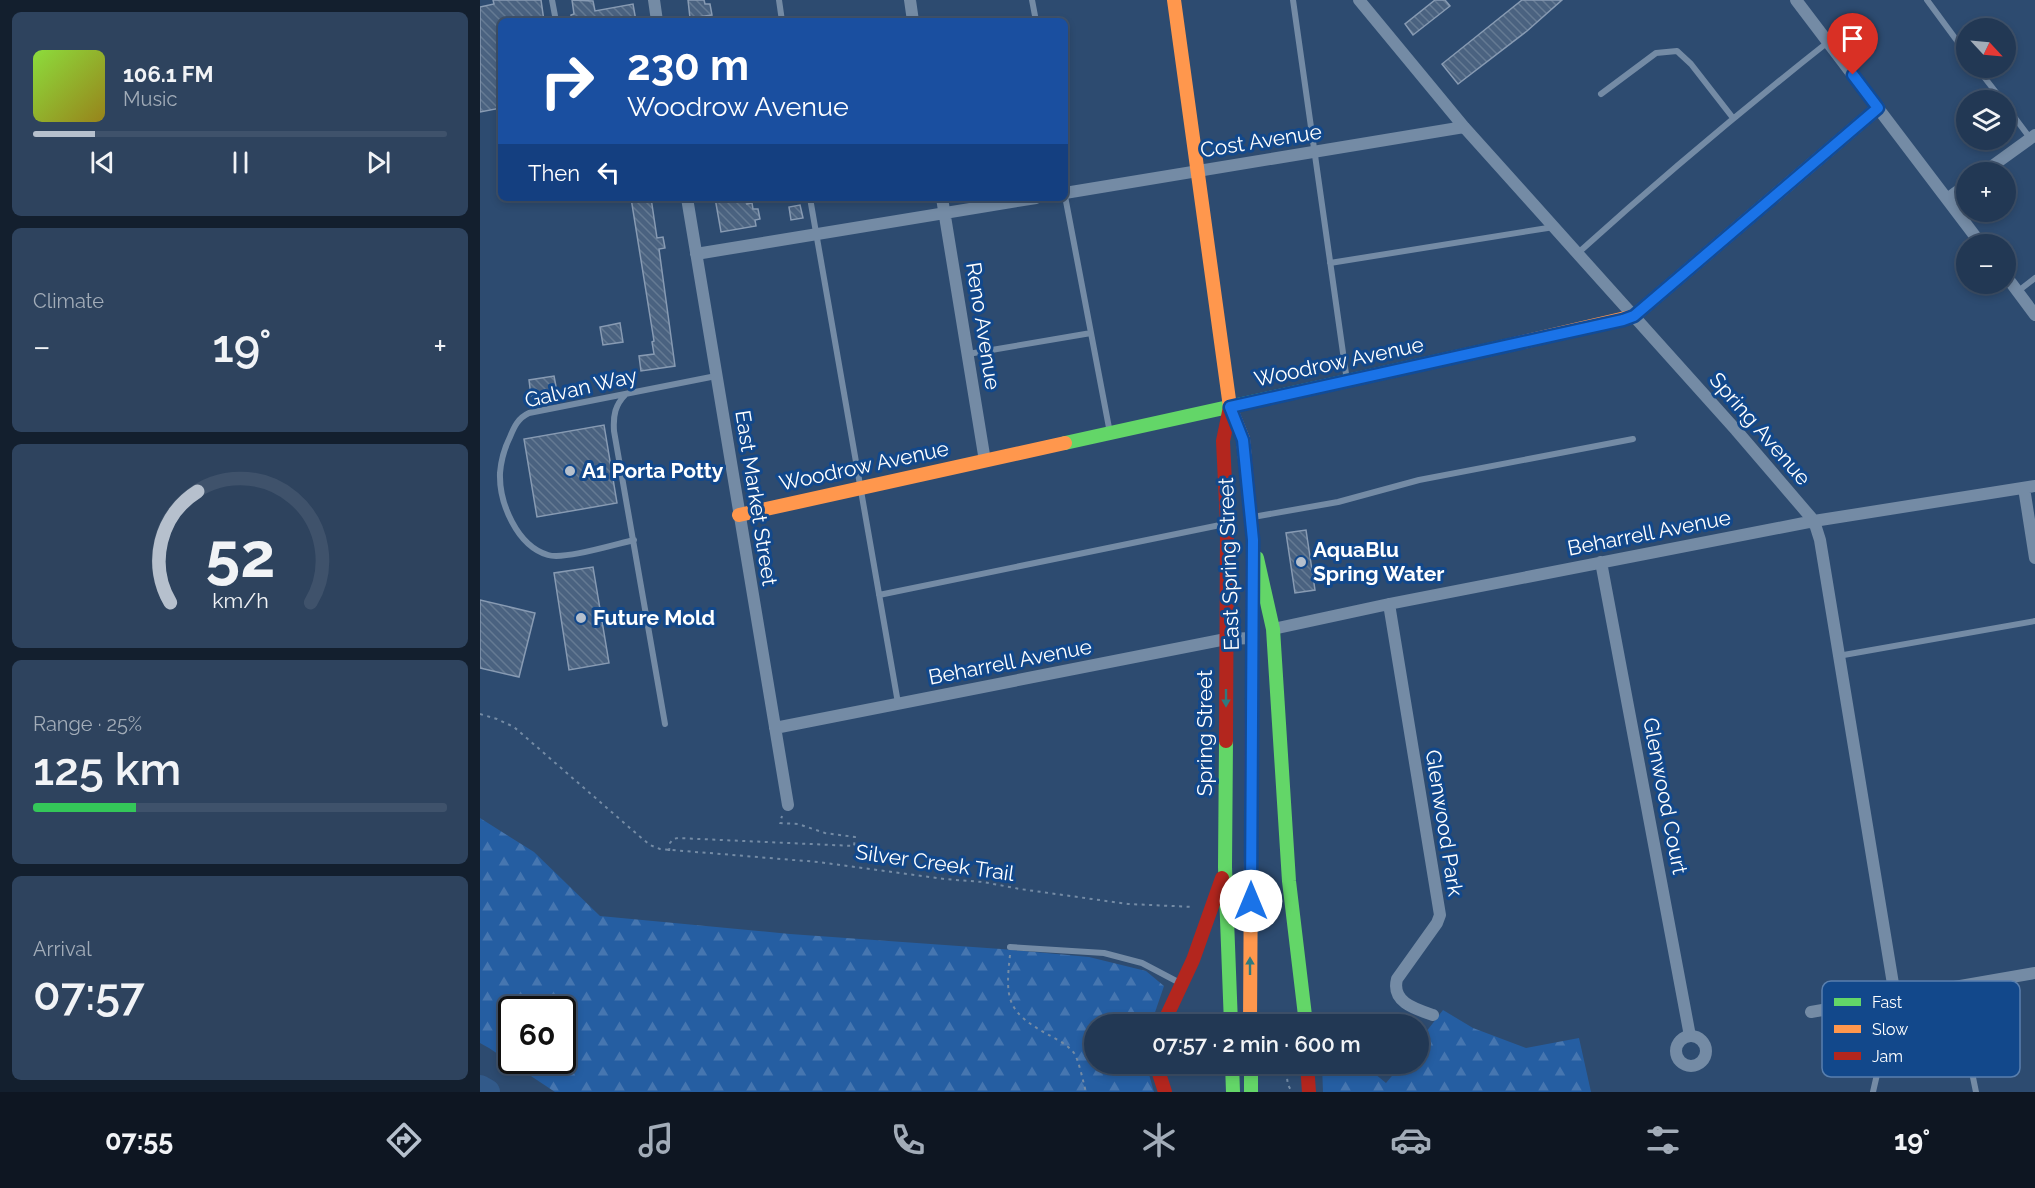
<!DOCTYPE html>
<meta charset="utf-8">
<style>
body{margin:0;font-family:Raleway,sans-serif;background:#2e435e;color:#f1f3f6;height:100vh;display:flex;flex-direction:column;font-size:22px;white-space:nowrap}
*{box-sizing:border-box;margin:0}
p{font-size:20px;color:#a2acb8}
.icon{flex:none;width:33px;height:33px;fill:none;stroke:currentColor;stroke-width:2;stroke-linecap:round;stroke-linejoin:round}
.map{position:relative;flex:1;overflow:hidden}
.panel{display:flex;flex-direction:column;gap:12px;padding:12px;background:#131f2e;width:480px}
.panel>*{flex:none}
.hud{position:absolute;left:18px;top:18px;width:570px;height:183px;border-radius:9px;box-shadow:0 3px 9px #0003,0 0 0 2px #3f526b;background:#1a4fa0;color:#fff;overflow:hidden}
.needle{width:39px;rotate:116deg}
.fabs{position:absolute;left:1476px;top:18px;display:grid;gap:12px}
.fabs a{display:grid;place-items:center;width:60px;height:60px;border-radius:50%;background:#223854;box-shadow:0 3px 9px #0003,0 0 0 2px #3f526b;font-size:30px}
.speed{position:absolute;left:18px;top:996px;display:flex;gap:12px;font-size:30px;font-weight:700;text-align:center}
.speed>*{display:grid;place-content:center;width:78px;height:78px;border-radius:50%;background:#223854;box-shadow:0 3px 9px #0003,0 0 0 2px #3f526b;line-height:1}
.speed .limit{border:3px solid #111;border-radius:9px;background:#fff;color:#111}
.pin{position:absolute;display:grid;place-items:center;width:51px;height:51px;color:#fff;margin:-62px -26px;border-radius:50% 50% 50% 0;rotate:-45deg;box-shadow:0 0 6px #0007}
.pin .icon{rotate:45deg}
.me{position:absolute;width:66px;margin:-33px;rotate:0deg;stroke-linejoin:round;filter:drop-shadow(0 0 4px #0008)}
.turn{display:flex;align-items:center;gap:21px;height:126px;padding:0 30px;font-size:27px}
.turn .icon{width:78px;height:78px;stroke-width:2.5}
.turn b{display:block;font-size:42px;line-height:51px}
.then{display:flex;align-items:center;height:57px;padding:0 30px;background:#0003;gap:12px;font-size:22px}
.big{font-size:45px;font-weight:600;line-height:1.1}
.panel .tile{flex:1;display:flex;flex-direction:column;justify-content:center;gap:9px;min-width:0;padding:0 21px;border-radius:9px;background:#2e435e}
.panel .dial{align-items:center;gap:0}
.dial svg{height:156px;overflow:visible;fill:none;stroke:#3f526b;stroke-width:7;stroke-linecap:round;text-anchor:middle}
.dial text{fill:#f1f3f6;stroke:none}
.song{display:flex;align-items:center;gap:18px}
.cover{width:72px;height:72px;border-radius:9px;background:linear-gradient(135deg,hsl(90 70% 55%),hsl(50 70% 35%))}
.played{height:6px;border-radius:3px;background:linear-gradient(90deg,#b6c0cd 15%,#3f526b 15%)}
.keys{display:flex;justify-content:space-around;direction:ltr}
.heat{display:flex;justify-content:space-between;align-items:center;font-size:33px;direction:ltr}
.charge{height:9px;border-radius:4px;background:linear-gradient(90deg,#34c759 25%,#3f526b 0)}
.trip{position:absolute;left:604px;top:1014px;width:345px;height:60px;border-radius:30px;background:#223854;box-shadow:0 3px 9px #0003,0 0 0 2px #3f526b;font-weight:600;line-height:60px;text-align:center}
.dock{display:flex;height:96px;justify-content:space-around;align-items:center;background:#0e1622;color:#a2acb8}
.dock .icon{width:42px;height:42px}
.dock .current{color:#b6c0cd}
.dock b{font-size:27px;color:#f1f3f6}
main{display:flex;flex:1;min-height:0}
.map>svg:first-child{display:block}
.forest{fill:url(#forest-firs);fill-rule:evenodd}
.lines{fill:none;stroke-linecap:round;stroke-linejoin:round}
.river{stroke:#325a8a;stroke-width:26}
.building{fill:url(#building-back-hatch);stroke:#889bb3;stroke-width:1.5}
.path{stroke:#748ba5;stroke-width:2;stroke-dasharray:3 4.5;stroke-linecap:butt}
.lane{stroke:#748ba5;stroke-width:6}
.street{stroke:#748ba5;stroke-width:12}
.fast{stroke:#63d668;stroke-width:14}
.slow{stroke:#ff974d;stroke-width:14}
.jam{stroke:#b3261e;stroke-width:14}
.oneway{fill:#2e7a7f}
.route-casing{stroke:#114b97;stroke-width:15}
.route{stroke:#1a73e8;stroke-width:10}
.poi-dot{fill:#b6c0cd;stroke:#12488b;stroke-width:2}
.labels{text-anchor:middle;stroke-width:6;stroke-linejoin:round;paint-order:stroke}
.street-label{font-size:21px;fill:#fff;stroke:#12488b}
.poi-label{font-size:21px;font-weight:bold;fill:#fff;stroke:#12488b;text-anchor:start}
.key{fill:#12488b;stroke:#597fae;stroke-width:1.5}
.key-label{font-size:16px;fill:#fff}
</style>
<main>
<section class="panel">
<div class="tile">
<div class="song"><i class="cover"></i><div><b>106.1 FM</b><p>Music</p></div></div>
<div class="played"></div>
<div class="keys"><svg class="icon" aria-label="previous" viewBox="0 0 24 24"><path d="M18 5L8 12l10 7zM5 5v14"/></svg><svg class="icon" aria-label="pause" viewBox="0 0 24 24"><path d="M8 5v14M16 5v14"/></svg><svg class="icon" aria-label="next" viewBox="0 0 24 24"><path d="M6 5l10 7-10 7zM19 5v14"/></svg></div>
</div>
<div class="tile"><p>Climate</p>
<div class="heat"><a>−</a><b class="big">19°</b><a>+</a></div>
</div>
<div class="tile dial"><svg viewBox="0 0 100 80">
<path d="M14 69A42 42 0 1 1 86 69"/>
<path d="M14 69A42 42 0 0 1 28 12" stroke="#b6c0cd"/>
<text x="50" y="56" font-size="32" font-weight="700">52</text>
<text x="50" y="72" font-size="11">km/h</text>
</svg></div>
<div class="tile"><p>Range · 25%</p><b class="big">125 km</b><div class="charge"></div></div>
<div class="tile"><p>Arrival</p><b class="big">07:57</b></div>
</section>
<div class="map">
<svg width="1555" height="1092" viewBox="0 0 1555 1092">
<defs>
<pattern id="forest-firs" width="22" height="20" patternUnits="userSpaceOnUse" patternTransform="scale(1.5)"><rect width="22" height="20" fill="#255ea2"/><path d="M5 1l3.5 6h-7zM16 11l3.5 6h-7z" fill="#4676b0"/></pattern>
<pattern id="building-back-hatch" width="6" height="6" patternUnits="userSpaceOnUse" patternTransform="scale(1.5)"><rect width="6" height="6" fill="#4a6280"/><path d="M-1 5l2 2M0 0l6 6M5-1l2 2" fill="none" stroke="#657a93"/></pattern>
</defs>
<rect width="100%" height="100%" fill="#2d4b70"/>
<path class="forest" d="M0 818 54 852 120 916 310 934 521 949 609 957 666 971 684 986 671 1024H615V1064H666L674 1092H75L9 1048 0 1043ZM32 1010H82V1060H32Z
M963 1010 993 1028 1046 1048 1099 1038 1111 1092H843L842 1064H883L906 1083 922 1064H939V1041Z"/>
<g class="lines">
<path class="river" d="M0 1088 7 1092"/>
</g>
<path class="building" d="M13 0H61L64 21H21V108L0 112V7L14 4Z
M92 0 113 1 115 11 153 4 156 21H91V15L94 14Z
M208 0H224L225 4H230L232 15 210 18Z
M955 0H965L970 6 933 35 925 24Z
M1042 0H1082L1047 31 978 84 962 64Z
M151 198H171L177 238 183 237 185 248 179 249 195 366 161 371 159 356 174 354 172 342 174 341Z
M235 198H266L267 204 272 203 273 209H278L280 219 275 220 276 226 241 232Z
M320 205 323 218 311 220 309 207Z
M140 323 143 342 123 345 120 327Z
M74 376 77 392 51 396 49 380Z
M124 425 137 503 57 517 44 439Z
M826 530 835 590 815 593 806 533Z
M113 567 129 663 89 670 74 573Z
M0 600 55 613 39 677 0 668Z"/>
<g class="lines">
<path class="path" d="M0 714 17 719 34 727 158 835 170 845 180 849 338 862 464 879 503 882 540 889 648 904 714 907
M189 851 190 843 193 839 198 838 374 846 375 837 345 833 318 824 300 823 302 816
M530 955C525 999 527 1012 567 1034 576 1039 587 1044 594 1053 599 1060 603 1082 606 1092
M805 1064 808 1085 812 1092"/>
<path class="lane" d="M72 0 76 21
M299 0 302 21
M552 0 556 21
M813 0 867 381
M1447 0 1486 53
M1497 68 1522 100
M1121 94 1176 53 1197 51 1211 64 1253 118
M1526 106 1550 138
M585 196 630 433
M330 198 418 703
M1098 253C1179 180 1262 110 1348 42
M850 263 1074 227
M1537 292 1555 278
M488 354 611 333
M146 394C135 405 133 415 134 431L185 724
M773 517 858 502 939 480 1153 439
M154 540C136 544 84 560 68 555 37 546 19 503 20 473 21 460 24 449 30 437 34 427 38 418 49 413L236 376
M399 595 745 524
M1358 656 1555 621
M530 947 624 953 662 963 700 983
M1479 987 1486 1043 1496 1092
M1393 1092 1406 1035 1408 1009 1407 998"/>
<path class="street" d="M174 0 177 21
M430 0 433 21
M879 0 984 127 1256 430 1334 521 1340 540 1415 996
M1316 0 1501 244
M1504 172 1555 135
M585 193 984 127
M207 198 308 805
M462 198 505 461
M1467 199 1486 185
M216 254 556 198
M1526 276 1555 315
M1544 488 1555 558
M1121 562 1210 1036
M909 604 960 915 957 923 917 979C911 1002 935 1009 953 1015
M793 629 909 604 1334 521 1555 486
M295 728 746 639 773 638
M1331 1012 1555 973
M1196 1051a15 15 0 1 1 30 0a15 15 0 1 1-30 0Z"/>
<path class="fast" d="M585 443 1030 345
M777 558 793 629 809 881 826 1024
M746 741 745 867 751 1024
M752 1064 753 1092
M771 1064V1092"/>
<path class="slow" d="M694 0 750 407 763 439 765 459
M1030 345 1154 316 1398 108
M259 515 585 443
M770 1024 771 857"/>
<path class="jam" d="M765 459 773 539 771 857
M746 741 747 524 743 441 750 407
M683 1024 713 960 742 878
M676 1064 685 1092
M827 1064 829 1092"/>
</g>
<defs><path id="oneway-solid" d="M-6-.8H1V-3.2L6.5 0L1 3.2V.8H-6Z" transform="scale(1.5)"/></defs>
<g class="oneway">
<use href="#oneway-solid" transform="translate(746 698) rotate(90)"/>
<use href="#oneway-solid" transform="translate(770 966) rotate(-90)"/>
</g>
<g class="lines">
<g class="route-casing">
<path id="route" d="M771 901 773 540 763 440 750 407 1143 320 1154 316 1398 108 1373 75"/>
</g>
<use href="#route" class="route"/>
</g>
<g class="poi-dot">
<circle cx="90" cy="471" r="6"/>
<circle cx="821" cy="562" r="6"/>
<circle cx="101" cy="618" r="6"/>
</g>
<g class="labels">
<g class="street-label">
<text transform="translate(781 141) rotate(-9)" y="7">Cost Avenue</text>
<text transform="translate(503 326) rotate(81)" y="7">Reno Avenue</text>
<text transform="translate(859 362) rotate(-12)" y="7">Woodrow Avenue</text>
<text transform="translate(101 388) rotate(-13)" y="7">Galvan Way</text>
<text transform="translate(1280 429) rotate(49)" y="7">Spring Avenue</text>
<text transform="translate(384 466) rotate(-12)" y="7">Woodrow Avenue</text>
<text transform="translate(276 498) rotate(81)" y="7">East Market Street</text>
<text transform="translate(1169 533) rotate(-11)" y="7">Beharrell Avenue</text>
<text transform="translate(749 564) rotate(-92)" y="7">East Spring Street</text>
<text transform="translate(530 662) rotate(-11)" y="7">Beharrell Avenue</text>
<text transform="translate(725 733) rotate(-90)" y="7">Spring Street</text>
<text transform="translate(1185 796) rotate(79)" y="7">Glenwood Court</text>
<text transform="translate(964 823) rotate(81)" y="7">Glenwood Park</text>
<text transform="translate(455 863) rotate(8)" y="7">Silver Creek Trail</text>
</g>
<g class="poi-label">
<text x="102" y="478">A1 Porta Potty</text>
<text x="833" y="557">AquaBlu<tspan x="833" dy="24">Spring Water</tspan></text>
<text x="113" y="625">Future Mold</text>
</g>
</g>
<rect x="1342" y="981" width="198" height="96" rx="9" class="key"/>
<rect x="1354" y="998" width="27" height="8" fill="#63d668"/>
<rect x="1354" y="1025" width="27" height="8" fill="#ff974d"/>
<rect x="1354" y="1052" width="27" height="8" fill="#b3261e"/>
<g class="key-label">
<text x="1392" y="1008">Fast</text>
<text x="1392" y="1035">Slow</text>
<text x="1392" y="1062">Jam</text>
</g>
</svg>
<div class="fabs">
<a><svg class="needle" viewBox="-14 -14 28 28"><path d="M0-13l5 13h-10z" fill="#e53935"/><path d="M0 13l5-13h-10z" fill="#a2acb8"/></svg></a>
<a><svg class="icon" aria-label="layers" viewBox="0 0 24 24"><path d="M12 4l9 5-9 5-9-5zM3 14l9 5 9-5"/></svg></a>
<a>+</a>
<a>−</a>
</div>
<div class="speed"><div class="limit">60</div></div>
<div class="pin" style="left:1373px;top:75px;background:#d93025"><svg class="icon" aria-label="arrive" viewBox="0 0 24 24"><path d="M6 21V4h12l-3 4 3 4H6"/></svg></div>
<svg class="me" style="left:771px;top:901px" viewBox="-20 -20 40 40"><circle r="19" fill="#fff"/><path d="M0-13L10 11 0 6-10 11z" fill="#1a73e8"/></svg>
<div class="trip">07:57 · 2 min · 600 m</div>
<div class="hud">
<div class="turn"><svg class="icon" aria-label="right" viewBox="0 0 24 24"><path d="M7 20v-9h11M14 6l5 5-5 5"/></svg><div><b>230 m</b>Woodrow Avenue</div></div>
<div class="then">Then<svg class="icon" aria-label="left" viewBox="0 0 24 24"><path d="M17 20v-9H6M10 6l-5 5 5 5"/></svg></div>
</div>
</div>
</main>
<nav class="dock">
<b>07:55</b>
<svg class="icon current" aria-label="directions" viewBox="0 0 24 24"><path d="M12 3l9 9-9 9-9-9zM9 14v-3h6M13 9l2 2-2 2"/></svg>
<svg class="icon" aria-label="music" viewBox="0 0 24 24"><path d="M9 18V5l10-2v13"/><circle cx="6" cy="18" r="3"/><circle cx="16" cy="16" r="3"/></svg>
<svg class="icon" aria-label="phone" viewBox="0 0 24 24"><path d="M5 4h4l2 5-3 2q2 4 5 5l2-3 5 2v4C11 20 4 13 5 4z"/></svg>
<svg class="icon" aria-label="climate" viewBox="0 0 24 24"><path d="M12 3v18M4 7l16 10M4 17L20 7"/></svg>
<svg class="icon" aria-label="car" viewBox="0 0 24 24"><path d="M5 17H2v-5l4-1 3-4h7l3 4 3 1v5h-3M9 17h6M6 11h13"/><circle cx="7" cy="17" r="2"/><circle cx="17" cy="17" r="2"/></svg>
<svg class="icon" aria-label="filters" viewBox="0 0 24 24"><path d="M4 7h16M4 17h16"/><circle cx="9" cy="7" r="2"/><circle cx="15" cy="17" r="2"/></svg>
<b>19°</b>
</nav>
